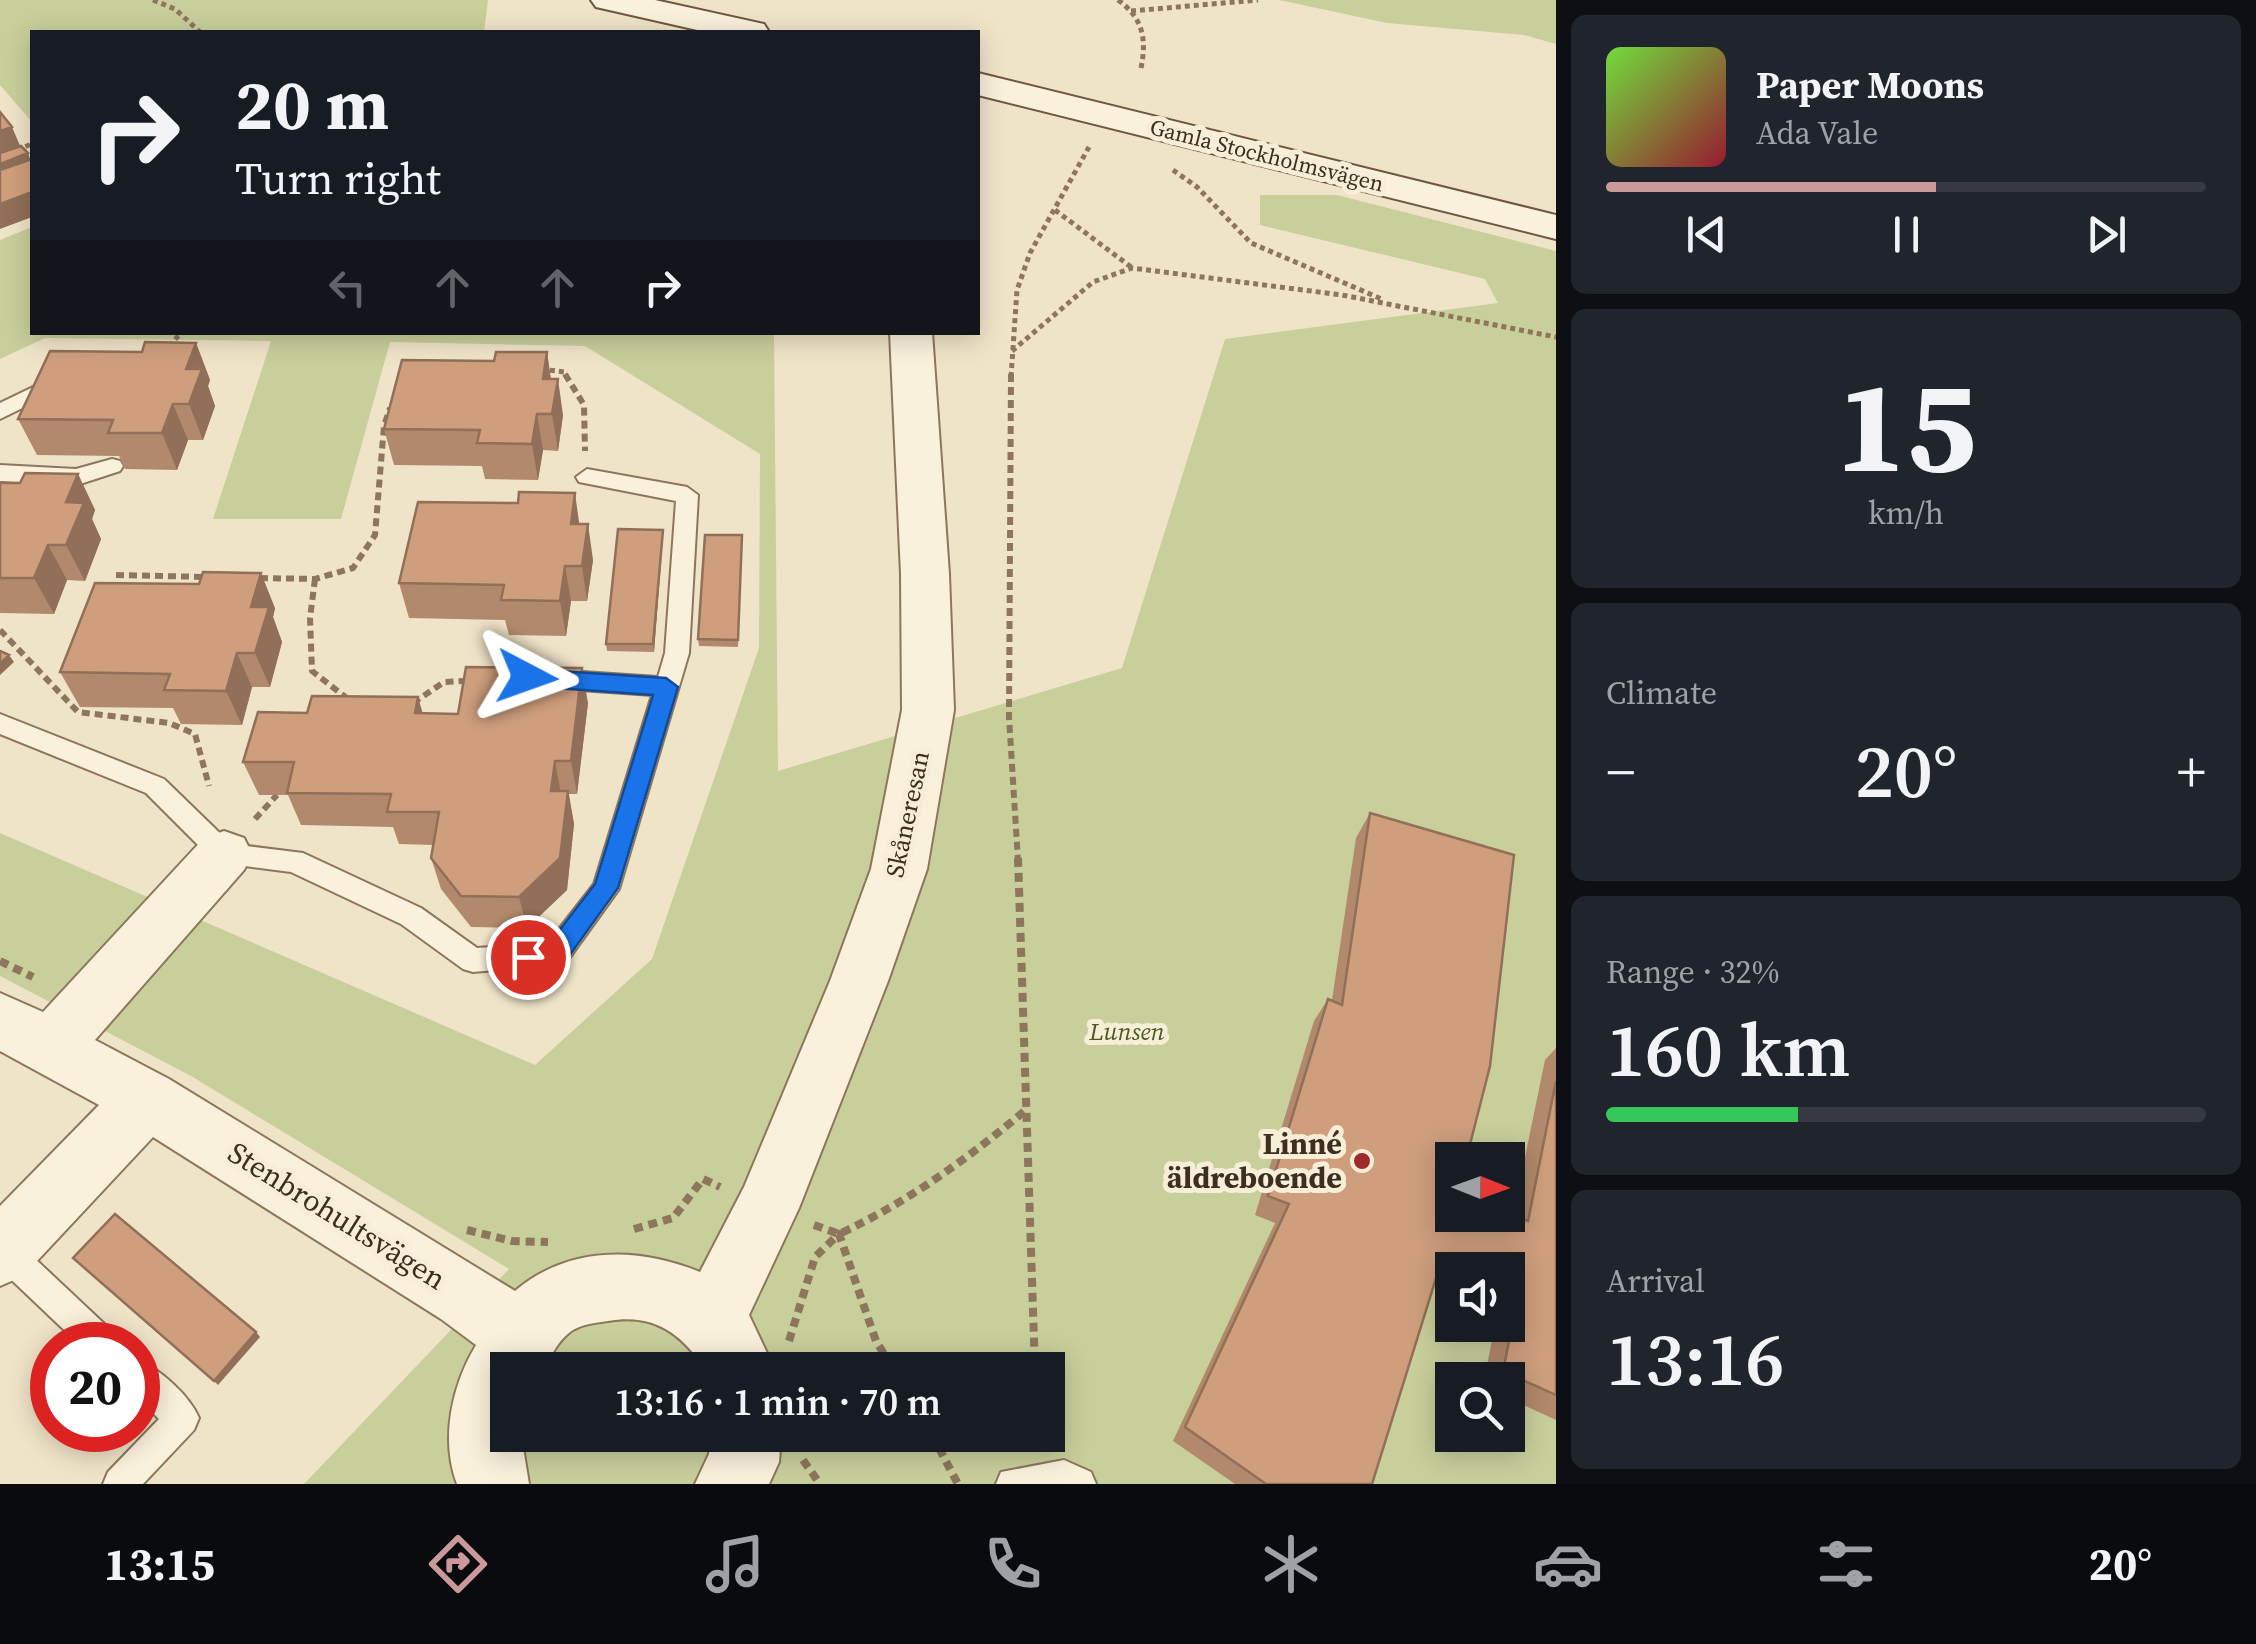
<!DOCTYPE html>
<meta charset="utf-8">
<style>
body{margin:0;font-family:"Source Serif 4",serif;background:#20242c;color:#f1f3f6;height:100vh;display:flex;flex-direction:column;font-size:38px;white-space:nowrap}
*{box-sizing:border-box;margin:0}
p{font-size:32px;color:#9ea1a6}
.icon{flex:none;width:55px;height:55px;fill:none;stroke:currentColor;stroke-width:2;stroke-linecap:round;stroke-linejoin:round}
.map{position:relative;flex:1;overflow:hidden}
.drawer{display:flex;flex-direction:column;gap:15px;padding:15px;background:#0d0f14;width:700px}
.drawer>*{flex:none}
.guide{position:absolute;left:30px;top:30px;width:950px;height:305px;border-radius:0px;box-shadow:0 5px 25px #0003;background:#171b24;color:#f1f3f6;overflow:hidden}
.needle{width:65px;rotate:91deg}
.buttons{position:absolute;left:1435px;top:1142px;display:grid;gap:20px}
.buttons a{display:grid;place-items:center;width:90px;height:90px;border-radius:0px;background:#171b24;box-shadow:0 5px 25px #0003;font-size:50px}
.speed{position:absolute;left:30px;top:1322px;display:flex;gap:20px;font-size:50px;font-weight:700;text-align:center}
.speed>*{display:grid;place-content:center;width:130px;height:130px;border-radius:50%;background:#171b24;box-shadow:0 5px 25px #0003;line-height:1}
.speed .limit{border:15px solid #d22;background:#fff;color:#111}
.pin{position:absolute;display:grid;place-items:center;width:85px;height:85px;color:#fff;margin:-42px;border:5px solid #fff;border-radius:50%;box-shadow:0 2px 10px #0007}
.me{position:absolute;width:110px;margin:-55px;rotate:94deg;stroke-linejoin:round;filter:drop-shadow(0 0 8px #0008)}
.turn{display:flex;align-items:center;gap:35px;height:210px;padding:0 40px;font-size:45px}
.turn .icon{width:130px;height:130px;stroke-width:2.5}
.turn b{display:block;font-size:70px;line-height:85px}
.lanes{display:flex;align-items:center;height:95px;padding:0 40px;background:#0003;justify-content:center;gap:50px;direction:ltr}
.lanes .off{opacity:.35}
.big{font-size:75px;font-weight:600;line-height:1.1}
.drawer .card{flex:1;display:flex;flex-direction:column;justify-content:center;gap:15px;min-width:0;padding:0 35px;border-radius:15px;background:#20242c}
.drawer .dial{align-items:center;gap:0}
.dial b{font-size:130px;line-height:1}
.song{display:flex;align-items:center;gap:30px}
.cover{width:120px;height:120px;border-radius:15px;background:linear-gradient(135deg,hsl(100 70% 55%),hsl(350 70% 35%))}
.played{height:10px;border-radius:5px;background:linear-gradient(90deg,#cc999b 55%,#363941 55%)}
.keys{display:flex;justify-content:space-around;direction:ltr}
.heat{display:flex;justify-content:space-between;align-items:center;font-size:55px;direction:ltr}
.charge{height:15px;border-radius:8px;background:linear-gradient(90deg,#34c759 32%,#363941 0)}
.trip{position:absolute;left:490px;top:1352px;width:575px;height:100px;border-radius:0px;background:#171b24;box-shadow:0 5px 25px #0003;font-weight:600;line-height:100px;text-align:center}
.menu{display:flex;height:160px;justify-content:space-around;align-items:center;background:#090b0e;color:#9ea1a6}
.menu .icon{width:70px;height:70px}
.menu .selected{color:#cc999b}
.menu b{font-size:45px;color:#f1f3f6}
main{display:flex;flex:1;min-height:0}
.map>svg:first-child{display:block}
.green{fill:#c9cf9b;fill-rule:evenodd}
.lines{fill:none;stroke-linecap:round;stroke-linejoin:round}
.service-casing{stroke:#8d765c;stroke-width:4}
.minor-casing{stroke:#8d765c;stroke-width:4}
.secondary-casing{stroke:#6f573f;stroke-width:4}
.path-far2{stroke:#8d765c;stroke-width:5;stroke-dasharray:5 4;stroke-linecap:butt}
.path-far1{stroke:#8d765c;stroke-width:6;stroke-dasharray:8 5;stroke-linecap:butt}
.path{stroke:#8d765c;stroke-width:8;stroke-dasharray:9 6;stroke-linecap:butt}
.service{fill:#faf1dc;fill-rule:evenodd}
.minor{fill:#faf1dc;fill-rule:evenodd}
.secondary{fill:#faf1dc;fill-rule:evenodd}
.wall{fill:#b2896c}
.shaded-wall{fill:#916f58}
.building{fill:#cf9f7d;stroke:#916f58;stroke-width:2.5}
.route{fill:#1a73e8;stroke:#114b97;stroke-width:2.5}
.poi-dot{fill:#9e2a2b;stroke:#f7eed8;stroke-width:4}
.labels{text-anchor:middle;stroke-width:10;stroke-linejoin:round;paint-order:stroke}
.far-street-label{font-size:22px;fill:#3d2e20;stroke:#f7eed8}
.street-label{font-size:25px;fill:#3d2e20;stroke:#f7eed8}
.park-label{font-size:25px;font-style:italic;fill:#4d5a26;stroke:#f7eed8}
.near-poi-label{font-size:30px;font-weight:bold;fill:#3d2e20;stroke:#f7eed8;text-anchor:end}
.near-street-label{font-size:30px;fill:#3d2e20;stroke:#f7eed8}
</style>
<main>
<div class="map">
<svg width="1556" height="1484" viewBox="0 0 1556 1484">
<rect width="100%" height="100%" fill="#f0e4c8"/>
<path class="green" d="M0 0H488L484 32H32V122L0 85Z
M1279 0H1556V44L1524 35 1387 23Z
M1260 195H1337L1556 251V1484H304L509 1269 191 1076 0 976V833L535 1065 652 959 759 648 760 454 585 346 390 342 341 519H213L271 341 45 338 0 359V240L32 227V332L774 333 778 771 1122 668 1225 339 1498 303 1485 279 1260 225ZM1452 1160H1508V1215H1452ZM1452 1270H1508V1325H1452ZM508 1370H1048V1435H508ZM1452 1380H1508V1435H1452Z"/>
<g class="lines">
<g class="service-casing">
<path id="service" d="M58 375 68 382 65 387 0 419V403Z
M112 459 120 461 123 466 120 471 77 485 0 481V465L76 469Z
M587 469 687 487 698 495 689 653 619 889 565 964 473 972 463 969 401 924 291 872 215 862 146 793 0 734V714L164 779 231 844 303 853 421 908 477 948 548 943 594 884 652 695 552 688 543 686 540 679 543 672 552 670 658 677 665 653 676 501 579 482 576 477Z
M3 1234 14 1239 115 1334 120 1345H80L0 1269Z
M138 1360C160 1369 190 1396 199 1418L194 1430 143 1484H103L108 1472 159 1419 138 1398Z
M1064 1460 1091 1472 1096 1484H996L1001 1472Z"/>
</g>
<g class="minor-casing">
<path id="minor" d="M890 332H932L949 574 954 710 927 869 888 981 799 1208 749 1315 775 1370H706C681 1333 654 1313 608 1321 595 1323 581 1324 570 1332 557 1342 551 1357 542 1370H508V1435H521L529 1484H457C440 1439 452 1385 476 1345L441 1319 153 1137 23 1276 0 1286V1206L99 1105 0 1051V993L43 1012 204 838 224 831 244 838 252 854 244 870 95 1040 169 1079 515 1291C569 1245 639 1247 700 1272L744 1187 830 981 871 869 902 710 901 574Z
M711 1435H781L779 1462 769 1484H695L709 1454Z"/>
</g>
<g class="secondary-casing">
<path id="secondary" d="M591 0H655L764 24 769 32H706L596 7Z
M978 73 1556 215V239L978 95Z"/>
</g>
<path class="path-far2" d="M153 0 175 9 200 32
M1118 0C1143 18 1147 39 1141 68
M1131 11 1258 0
M0 156 32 144
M1173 170 1197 187 1251 243 1384 300
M1055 210 1131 267
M169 346 182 332
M1012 351 1093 282 1132 268 1342 295 1556 337
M541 369 564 372 567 377
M1011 377 1017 290 1030 253 1089 147"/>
<path class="path-far1" d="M565 374 584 405 585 451
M1011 374 1009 717 1018 861
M116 575 207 577
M260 578 315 579 353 568 375 535 384 426 390 408
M315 579 310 618 312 671 348 699
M0 630 78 712 169 723 195 734 209 786
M413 703 444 682 464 681
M255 819 277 795"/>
<path class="path" d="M1018 858 1035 1370
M0 961 33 977
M814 1225 839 1234C908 1202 967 1159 1026 1110
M634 1229 673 1218 703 1179 720 1187
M467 1230 512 1241 548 1242
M789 1341 815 1257 839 1234 876 1341 894 1370
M932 1435 958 1484
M803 1460 820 1484"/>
<use href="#service" class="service"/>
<use href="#minor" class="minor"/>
<use href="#secondary" class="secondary"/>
</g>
<path class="wall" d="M196 343 210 380 208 386 215 406 203 440H188L177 470 125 469 119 456 37 455 18 419Z
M547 352 551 379 563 415 558 451 543 450 538 480 485 479 482 466 394 465 384 429 494 361Z
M78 474 95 510 92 519 101 539 85 581 67 580 54 614 0 613V483H20Z
M580 524 593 560 587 601H571L566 636 509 635 505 620 409 618 399 583Z
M663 530 654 652 607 651 606 644Z
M742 535 738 647 699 646 698 639Z
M275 608 273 617 282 642 270 687H252L242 725 181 724 173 708 80 707 60 672Z
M588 703 577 794H569L574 824 567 890 527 928 471 927 441 889 431 858 433 845 399 844 393 827 301 825 288 795H259L243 762 423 713 458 714Z
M1370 813 1452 1215H1513L1545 1060 1556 1048V1420L1508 1398V1380H1484L1495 1325H1508V1270H1452V1289L1435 1281 1372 1484H1235L1173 1441 1275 1223 1255 1215 1314 1021 1328 999 1332 1000 1356 838Z"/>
<path class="shaded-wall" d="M12 127 21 148 0 155V131Z
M28 153 31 161 0 172V164Z
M32 192V217L0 229V204Z
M196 343 210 380 208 386 215 406 203 440 189 404 186 369Z
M547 352 552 389 548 415 543 379Z
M558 379 563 415 558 451 552 414Z
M173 404 188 440 177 470 162 433Z
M537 414 543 450 538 480 532 444Z
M78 474 95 510 92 519 101 539 85 581 66 545V502Z
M575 493 580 529 571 524Z
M588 524 593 560 587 601 582 566Z
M663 530V537L654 652 653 644Z
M48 545 67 580 54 614 34 578Z
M565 566 571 601 566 636 560 601Z
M261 573 275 608 273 617 282 642 270 687 255 653 251 607Z
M237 653 252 687 242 725 226 691Z
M9 655 14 662 0 675V664Z
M582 668 588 703 577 794 571 761Z
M418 697 428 731 415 713Z
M555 761 561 794 551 791Z
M568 791 574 824 567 890 527 928 519 897Z
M256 1332 260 1337 218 1385 214 1381Z"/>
<path class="building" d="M0 112 12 127 0 131Z
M21 146 28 153 0 164V153Z
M32 159V192L0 204V170Z
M145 342 196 343 186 369H202L189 404H173L162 433H108L113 420 18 419 50 351 142 352Z
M496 352H547L543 379H558L552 414H537L532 444 477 443 480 430 384 429 402 360 494 361Z
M25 473 78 474 66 502 84 503 66 545H48L34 578H0V483H20Z
M519 492 575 493 571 524H588L582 566H565L560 601 501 600 504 585 399 583 418 502 518 503Z
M618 529 663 530 653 644H606Z
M705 535H742L738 640 698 639Z
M203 572 261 573 251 607H269L255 653H237L226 691 164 690 170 674 60 672 95 583 199 584Z
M0 651 9 655 0 664Z
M466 667 582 668 571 761H555L551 791H568L560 858 519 897 461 896 431 858 439 812H387L391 794 287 793 294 762H243L258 712 307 713 312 696 418 697 415 713 458 714Z
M1370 813 1514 855 1490 1066 1466 1160H1452V1215H1508V1213L1528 1221 1556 1081V1395L1503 1371 1519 1292 1508 1288V1270H1468L1442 1259 1372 1484H1266L1185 1427 1289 1204 1268 1196 1328 999 1342 1005Z
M115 1214 256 1332 214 1381 73 1258Z"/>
<path class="route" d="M527 669 666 678 678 687 618 888 564 963 528 968 519 965 515 957 519 949 548 945 595 884 653 695 527 686 516 677Z"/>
<circle class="poi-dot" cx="1362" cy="1161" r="10"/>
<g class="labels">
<g class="far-street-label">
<text transform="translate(1267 155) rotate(14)" y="8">Gamla Stockholmsvägen</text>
</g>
<g class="street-label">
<text transform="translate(907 814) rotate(-78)" y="9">Skåneresan</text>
</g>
<g class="park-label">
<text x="1127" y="1040">Lunsen</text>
</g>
<g class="near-poi-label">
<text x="1342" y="1154">Linné<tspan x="1342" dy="34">äldreboende</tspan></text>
</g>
<g class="near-street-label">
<text transform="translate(337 1216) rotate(32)" y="10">Stenbrohultsvägen</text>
</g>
</g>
</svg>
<div class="buttons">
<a><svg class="needle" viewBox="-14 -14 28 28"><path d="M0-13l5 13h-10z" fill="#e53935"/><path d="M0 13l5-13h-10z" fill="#9ea1a6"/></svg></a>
<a><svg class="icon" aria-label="sound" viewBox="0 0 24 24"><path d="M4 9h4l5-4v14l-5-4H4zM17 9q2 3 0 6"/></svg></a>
<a><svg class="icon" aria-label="search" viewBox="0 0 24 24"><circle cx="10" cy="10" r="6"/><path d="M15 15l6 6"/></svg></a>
</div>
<div class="speed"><div class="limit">20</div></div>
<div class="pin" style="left:528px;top:957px;background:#d93025"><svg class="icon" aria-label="arrive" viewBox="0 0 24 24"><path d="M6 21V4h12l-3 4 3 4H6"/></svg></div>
<svg class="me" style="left:527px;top:677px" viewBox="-20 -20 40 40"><path d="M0-17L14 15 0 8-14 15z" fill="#1a73e8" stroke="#fff" stroke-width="4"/></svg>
<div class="trip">13:16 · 1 min · 70 m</div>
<div class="guide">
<div class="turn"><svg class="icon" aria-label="right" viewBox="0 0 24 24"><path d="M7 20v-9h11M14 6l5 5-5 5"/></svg><div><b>20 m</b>Turn right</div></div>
<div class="lanes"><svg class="icon off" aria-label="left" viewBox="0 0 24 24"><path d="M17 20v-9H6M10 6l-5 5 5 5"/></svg><svg class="icon off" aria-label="ahead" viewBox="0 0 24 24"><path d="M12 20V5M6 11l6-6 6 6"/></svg><svg class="icon off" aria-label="ahead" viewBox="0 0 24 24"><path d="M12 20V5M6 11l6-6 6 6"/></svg><svg class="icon" aria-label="right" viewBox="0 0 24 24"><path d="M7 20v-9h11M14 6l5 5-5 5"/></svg></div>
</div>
</div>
<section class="drawer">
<div class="card">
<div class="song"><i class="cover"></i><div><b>Paper Moons</b><p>Ada Vale</p></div></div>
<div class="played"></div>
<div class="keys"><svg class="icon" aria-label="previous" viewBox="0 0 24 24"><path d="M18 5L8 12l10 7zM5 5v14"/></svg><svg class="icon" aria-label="pause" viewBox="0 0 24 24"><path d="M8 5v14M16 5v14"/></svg><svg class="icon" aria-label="next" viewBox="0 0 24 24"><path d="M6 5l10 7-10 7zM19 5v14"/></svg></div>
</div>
<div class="card dial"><b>15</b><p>km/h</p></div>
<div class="card"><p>Climate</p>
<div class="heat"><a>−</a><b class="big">20°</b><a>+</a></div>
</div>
<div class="card"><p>Range · 32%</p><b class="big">160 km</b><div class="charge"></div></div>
<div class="card"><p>Arrival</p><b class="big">13:16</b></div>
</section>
</main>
<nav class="menu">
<b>13:15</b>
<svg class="icon selected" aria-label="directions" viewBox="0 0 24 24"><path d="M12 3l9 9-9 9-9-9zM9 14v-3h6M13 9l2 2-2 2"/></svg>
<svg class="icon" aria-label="music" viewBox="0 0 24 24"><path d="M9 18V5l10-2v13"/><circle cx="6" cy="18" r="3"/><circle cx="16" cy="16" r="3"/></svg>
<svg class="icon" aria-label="phone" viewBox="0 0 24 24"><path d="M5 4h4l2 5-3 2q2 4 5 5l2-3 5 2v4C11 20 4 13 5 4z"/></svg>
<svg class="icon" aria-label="climate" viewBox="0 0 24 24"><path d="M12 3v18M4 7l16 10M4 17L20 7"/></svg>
<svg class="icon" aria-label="car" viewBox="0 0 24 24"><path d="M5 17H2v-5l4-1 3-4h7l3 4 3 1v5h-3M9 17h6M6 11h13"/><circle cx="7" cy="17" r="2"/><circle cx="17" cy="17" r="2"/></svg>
<svg class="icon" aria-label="filters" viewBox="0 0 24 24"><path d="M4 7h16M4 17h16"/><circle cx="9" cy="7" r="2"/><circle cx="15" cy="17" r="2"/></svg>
<b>20°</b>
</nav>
